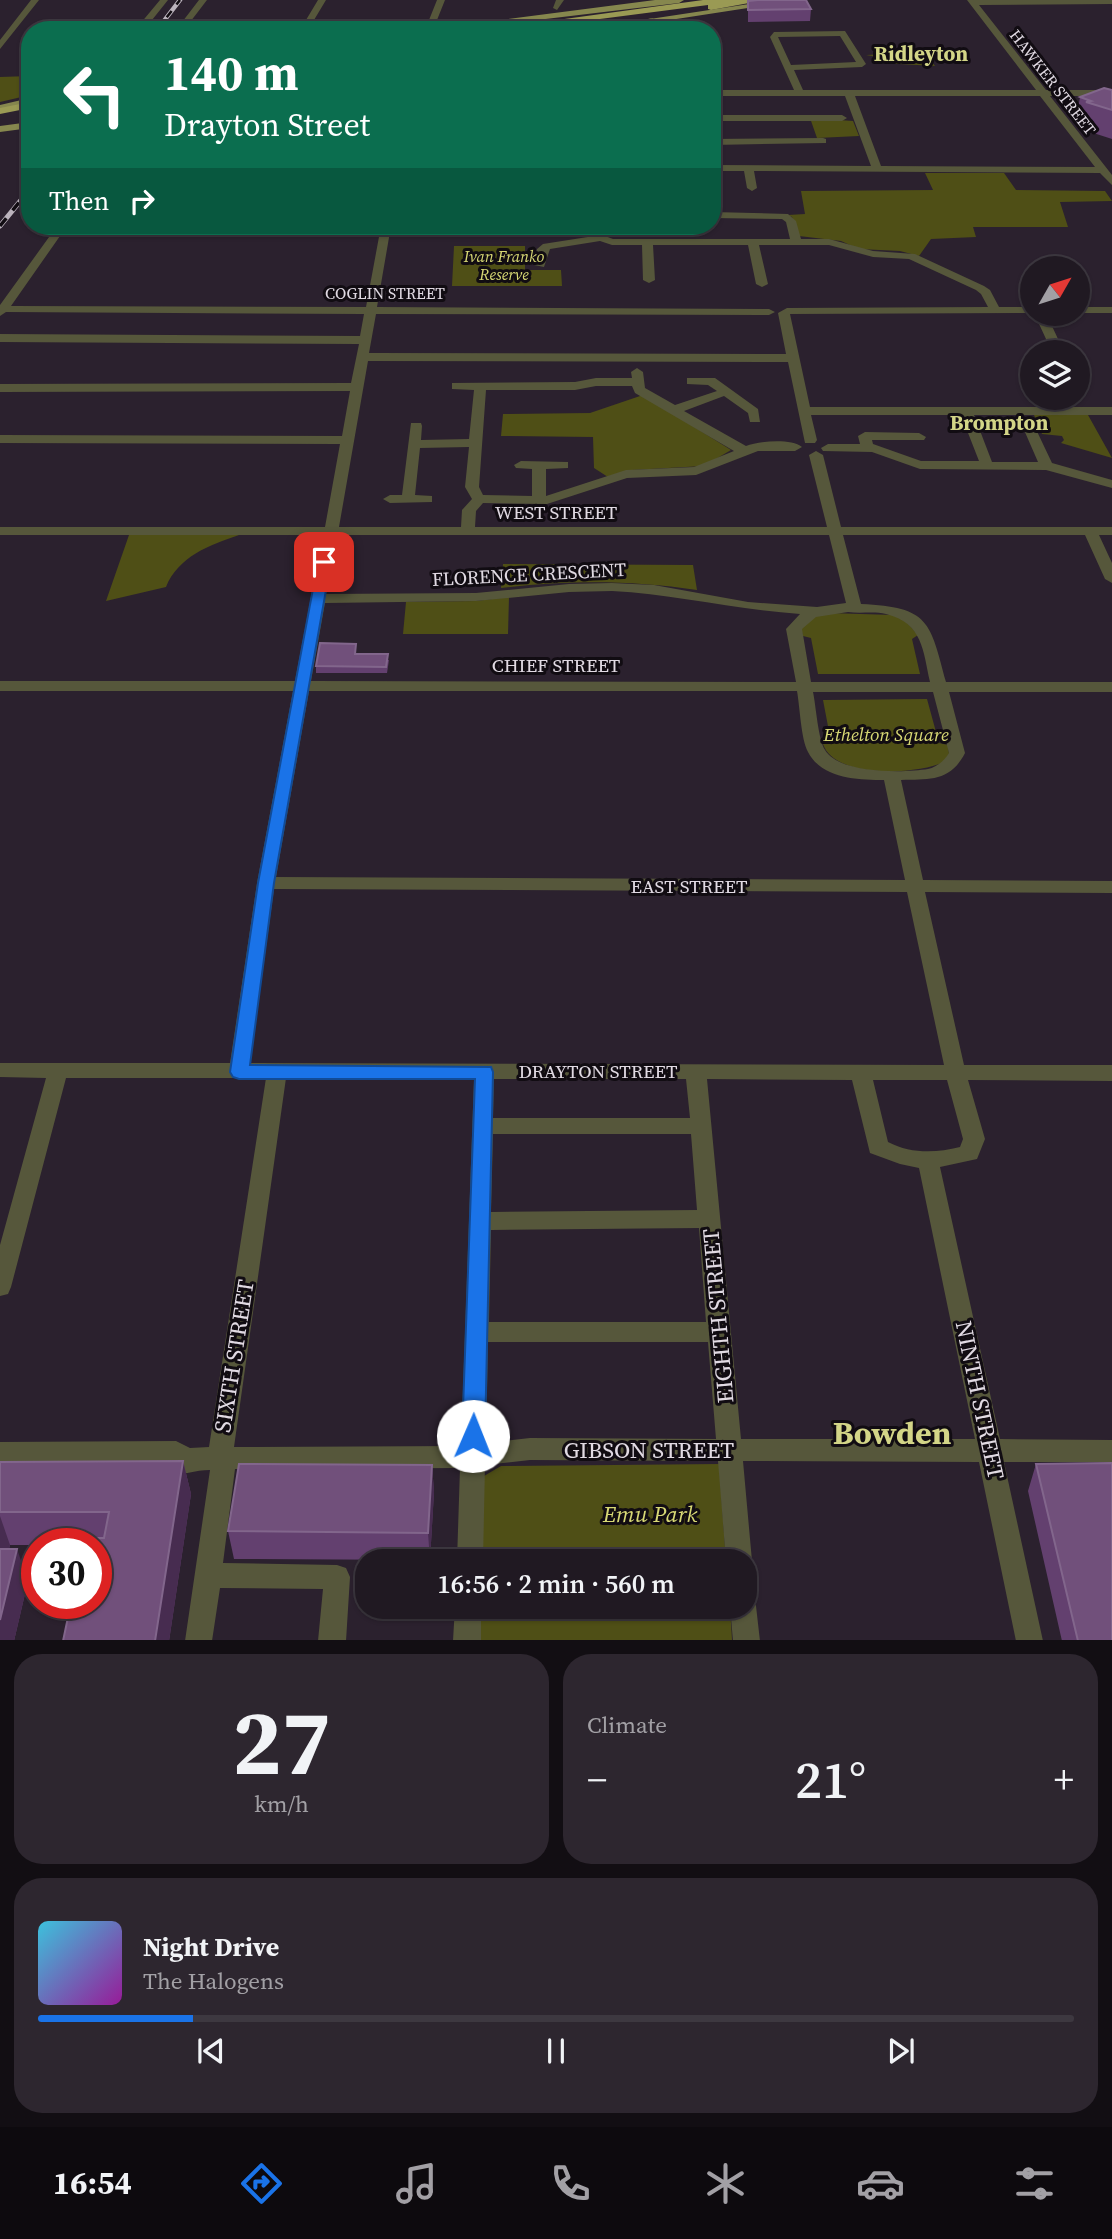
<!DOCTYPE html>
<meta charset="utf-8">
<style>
body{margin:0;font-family:"Source Serif 4",serif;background:#2d262f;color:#f1f3f6;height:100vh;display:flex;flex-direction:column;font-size:26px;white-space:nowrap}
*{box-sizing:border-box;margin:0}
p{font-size:23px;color:#a2a0a5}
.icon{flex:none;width:38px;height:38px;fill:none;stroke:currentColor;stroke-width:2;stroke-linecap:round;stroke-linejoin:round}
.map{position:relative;height:1640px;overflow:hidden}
.side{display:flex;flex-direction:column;gap:14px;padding:14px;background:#120e13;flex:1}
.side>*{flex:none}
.banner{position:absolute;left:21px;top:21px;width:700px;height:214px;border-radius:28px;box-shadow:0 2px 5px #0004,0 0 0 2px #3d3840;background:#0b6e4f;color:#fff;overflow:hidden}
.needle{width:46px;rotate:51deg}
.tools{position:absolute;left:1020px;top:256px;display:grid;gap:14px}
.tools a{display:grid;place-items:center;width:70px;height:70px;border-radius:50%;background:#201922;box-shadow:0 2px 5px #0004,0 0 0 2px #3d3840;font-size:35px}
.speed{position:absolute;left:21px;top:1528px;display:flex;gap:14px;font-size:35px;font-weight:700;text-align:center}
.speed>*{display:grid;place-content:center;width:91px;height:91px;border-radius:50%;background:#201922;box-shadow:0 2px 5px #0004,0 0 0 2px #3d3840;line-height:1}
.speed .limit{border:10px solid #d22;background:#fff;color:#111}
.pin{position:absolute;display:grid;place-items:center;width:60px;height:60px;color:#fff;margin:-30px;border-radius:14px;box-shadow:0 4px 10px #0006}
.me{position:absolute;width:77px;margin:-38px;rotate:1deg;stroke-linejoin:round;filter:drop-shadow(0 0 5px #0008)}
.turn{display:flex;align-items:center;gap:24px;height:147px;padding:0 28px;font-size:32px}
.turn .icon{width:91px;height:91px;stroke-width:2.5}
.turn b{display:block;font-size:49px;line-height:60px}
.then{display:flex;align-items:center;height:66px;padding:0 28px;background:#0003;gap:14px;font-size:26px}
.big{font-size:52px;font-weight:600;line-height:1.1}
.side .card{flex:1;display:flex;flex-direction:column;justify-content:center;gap:10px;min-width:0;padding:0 24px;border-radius:28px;background:#2d262f}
.side .dial{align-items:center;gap:0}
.dial b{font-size:91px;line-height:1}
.song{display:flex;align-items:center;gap:21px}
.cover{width:84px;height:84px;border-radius:10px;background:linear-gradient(135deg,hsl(190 70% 55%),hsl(300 70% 35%))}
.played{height:7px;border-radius:4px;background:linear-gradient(90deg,#1a73e8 15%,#3d3840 15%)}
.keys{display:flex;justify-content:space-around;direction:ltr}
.heat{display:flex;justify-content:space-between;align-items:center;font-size:38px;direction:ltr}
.side .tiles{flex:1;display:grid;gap:14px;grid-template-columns:1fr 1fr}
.card:last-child{grid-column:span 2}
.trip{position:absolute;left:355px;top:1549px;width:402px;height:70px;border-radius:28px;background:#201922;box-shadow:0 2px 5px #0004,0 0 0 2px #3d3840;font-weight:600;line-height:70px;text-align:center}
.tab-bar{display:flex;height:112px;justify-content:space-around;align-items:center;background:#0d0a0e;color:#a2a0a5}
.tab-bar .icon{width:49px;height:49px}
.tab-bar .active{color:#1a73e8}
.tab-bar b{font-size:32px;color:#f1f3f6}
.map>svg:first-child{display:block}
.green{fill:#4f4f16}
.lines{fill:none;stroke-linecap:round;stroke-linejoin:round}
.minor{fill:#56573b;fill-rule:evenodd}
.major{fill:#86874e;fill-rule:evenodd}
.highway{fill:#9a9a54;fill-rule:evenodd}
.rail-far1-casing{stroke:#bbb3bd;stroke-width:4.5}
.rail-casing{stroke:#bbb3bd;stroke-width:5}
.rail-far1{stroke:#110c12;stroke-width:2.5;stroke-dasharray:8;stroke-linecap:butt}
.rail{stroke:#110c12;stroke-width:3.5;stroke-dasharray:10;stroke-linecap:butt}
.wall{fill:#63406f}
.shaded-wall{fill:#472c50}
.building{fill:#71507b;stroke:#82668c;stroke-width:2}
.route{fill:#1a73e8;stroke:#114b97;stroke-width:2}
.labels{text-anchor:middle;stroke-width:6;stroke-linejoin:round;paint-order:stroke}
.far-street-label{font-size:16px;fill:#e1dae3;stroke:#110c12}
.far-park-label{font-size:16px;font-style:italic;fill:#d8d975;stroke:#110c12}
.street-label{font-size:19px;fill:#e1dae3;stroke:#110c12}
.park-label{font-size:19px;font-style:italic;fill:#d8d975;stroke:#110c12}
.far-district-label{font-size:21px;font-weight:bold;fill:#d3d587;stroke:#110c12}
.near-street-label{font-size:23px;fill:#e1dae3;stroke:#110c12}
.near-park-label{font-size:23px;font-style:italic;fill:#d8d975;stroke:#110c12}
.near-district-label{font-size:32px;font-weight:bold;fill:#d3d587;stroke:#110c12}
</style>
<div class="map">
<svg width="1112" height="1641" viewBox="0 0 1112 1641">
<rect width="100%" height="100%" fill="#2b212e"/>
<path class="green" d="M887 51 893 55 923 54 926 57H917L920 62H932L935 66 882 63 878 57 866 55 888 54Z
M30 76V95L0 102V77Z
M810 118 853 121 859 136 817 138Z
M925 173H1004L1016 190 1105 191 1112 201 1060 202 1068 227H973L976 237 931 239 919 256 900 251 859 249 841 241 799 236 792 217 788 215 805 214 801 191 933 190Z
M454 246H525V270H561L562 286H452Z
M643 395 731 450 704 466 632 470 608 477 594 468 593 437 501 436 503 414 590 413Z
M1034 415H1088L1112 458 1061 443 1064 440 1062 436 1042 434Z
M129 535H239C209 545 178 557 166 587L106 601Z
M503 564 693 565 697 590C631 580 567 580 501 588Z
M509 597 508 634H403L406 602 476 601Z
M828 613 894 615 904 619 918 635 912 639 920 674H818L811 638 803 636 801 629 815 616Z
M927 699 939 743 948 745 949 754 944 762C916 775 835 779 823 744L831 742 823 700Z
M719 1464 726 1561H479L484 1476 501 1466Z
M478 1606 730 1607 732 1640 478 1641Z"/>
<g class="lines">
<path class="minor" d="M31 0H39L0 49V40Z
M160 0H168L144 30H135Z
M199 0H207L184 30H176Z
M318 0H326L308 30H300Z
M437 0H445L435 25 438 29 430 30 427 25Z
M556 0H564L557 10 553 8Z
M967 0H1112V4L979 5 1046 90H1112V96H1050L1112 175V185L1100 173 754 171 757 188 752 191 747 188 744 171H712V165L871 166 845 96H712V90H794L770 37 774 32 845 31 866 64 862 67 794 70 803 90H1036ZM840 36 856 62 791 65 778 37ZM855 96H1040L1095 167 881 166Z
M650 18H653L659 30H651L646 20Z
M712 115H842L847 118 842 121H712Z
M823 138 826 139V143L712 145V139Z
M712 212 788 214 796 221 801 239H829L873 251 915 254 984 286 990 290 999 307H1032V313L790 314 810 407H1112V415H974L992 462H1038L1021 423 1027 419 1033 423 1052 463 1112 480V488L1046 470 920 469 872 452 823 451 821 448 828 444H860L858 436 865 432 919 433 926 437 924 440H872L873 444 921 461H979L961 415H811L817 440 815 443H805L788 362 368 361 339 527H461L462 510 472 499 465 487 469 447 420 448 415 495 432 496V502L390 503 383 499 390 495H402L411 423H421L422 426 421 440 469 439 474 390 452 389V383L575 382 596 378H632L631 372 637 368 643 372 645 388 675 405 717 391 708 385 687 384V378H715L758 409 760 422H750L748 413 724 396 684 411 746 446C759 441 791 438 802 447L795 451H758L696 475 627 478 547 504 483 503 476 511 475 527H827L809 455 816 451 823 455 841 527H1112V535H1099L1112 563V583L1105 579 1085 535H843L861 604C930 607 930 622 946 682H1112V692H949L965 753C950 782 930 779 901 780L923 880 1112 881V893L925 892 964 1065H1112V1081L968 1080 985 1139 977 1159 940 1167 1000 1439 1112 1440V1462H1004L1043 1641H1016L979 1462 743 1461 752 1561 746 1571V1561H726L718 1461 530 1460 485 1465 483 1561H457L460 1468 235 1469 223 1563 337 1565 346 1568 350 1577 346 1641H318L323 1589 220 1588 212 1641H185L210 1470C190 1470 173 1480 153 1473L150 1463 0 1464V1442L176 1441 190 1448 209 1447 266 1078H66L11 1287 8 1294 0 1296V1245L46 1078 0 1077V1063H230L257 883 293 691H0V681H295L321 544 328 540 335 544 326 594 476 593 569 584 612 583 654 585 748 602 817 607 846 603 829 535H0V527H325L340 444 0 443V435L342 436 350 391 0 392V384L351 383 359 344 0 342V334L360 336 364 314 6 312 0 316V305L57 226H67L11 306 366 307 381 226H391L377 307 769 309 775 312 769 315 376 314 369 353 786 354 778 313 787 308 988 307 981 294 976 290 909 259 873 257 829 245H759L768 284 762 287 756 284 748 245H653L655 280 649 283 643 280 642 245H612L600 241 550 249 544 267 534 265 537 249 543 244 594 236 586 226H596L605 236 613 239H790L786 222 782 219 712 218ZM596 386H632L635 393 734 451 694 467 626 470 546 496V469L568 468V462L521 461 514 465 516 468 532 469V496L483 495 479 487 486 390H575ZM612 591C675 594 736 610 800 614L786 629 796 682 311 681 325 603 476 601 569 592ZM848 612C861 614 874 611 886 614 923 623 923 651 930 682H811L802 629 816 617ZM309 691H797C800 708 801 739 808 752 822 779 858 780 884 780L905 880 276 877ZM813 692H933L949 753C944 761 937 767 928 769 904 773 839 774 825 750 818 739 816 706 813 692ZM274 889 907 892 944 1065 250 1063ZM286 1078 474 1079 461 1446 234 1447ZM494 1079H686L690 1118H493ZM707 1079 852 1080 870 1153 900 1164 919 1168 975 1439H741ZM873 1080H947L963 1139 960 1147C936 1153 911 1154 888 1142ZM493 1134H691L697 1210 491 1212ZM699 1228 706 1322H489L491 1230ZM488 1342H708L716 1439 530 1438 486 1443Z
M1078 307H1112V313H1078Z
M1034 313H1046L1064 352H1052Z
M746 1594 752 1597 756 1606 760 1641H733L730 1606H746Z
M455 1606H481V1641H453Z"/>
<path class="major" d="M655 0H684L679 3 454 30H422Z
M775 0H800L605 30H577Z
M30 98V104L0 111V105Z
M30 122V128L0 132V126Z"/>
<path class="highway" d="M703 0H766L711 10 708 9V5L515 30H485Z
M30 102V108L0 114V108Z"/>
<g class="rail-far1-casing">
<path id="rail-far1" d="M157 30 180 0"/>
</g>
<g class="rail-casing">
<path id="rail" d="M0 226 30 189"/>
</g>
<use href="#rail-far1" class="rail-far1"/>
<use href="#rail" class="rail"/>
</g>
<path class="wall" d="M748 1 811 9 810 21 748 22Z
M1112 90V139L1081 129V126L1075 124 1080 97Z
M356 644V654L389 660 387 673H316V666Z
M183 1461 191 1494 169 1641H63L96 1544H37V1545H10L9 1549 28 1581 14 1641H0V1462Z
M1036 1464 1112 1641H1062L1028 1491Z
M432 1465 434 1492 430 1560 234 1559 228 1531Z"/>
<path class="shaded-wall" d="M183 1461 191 1494 169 1641H155Z
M432 1465 434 1492 430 1560 428 1533Z
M0 1516 10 1545 1 1581 0 1578Z
M17 1549 28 1581 14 1641H0V1620Z"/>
<path class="building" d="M758 0H806L811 9 748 10V1Z
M1104 88 1112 90V110L1086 102 1091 101 1080 97Z
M320 643 356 644 355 654H388L386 667 316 666Z
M183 1461 155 1641H63L71 1603H96V1544H84L85 1538H104L109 1512H0V1462Z
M1112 1463V1641H1078L1036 1464Z
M239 1464 432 1465 428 1533 228 1531Z
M0 1549H17L0 1620Z"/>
<path class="route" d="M324 558 331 562 274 883 250 1065 491 1067 493 1072 485 1436 481 1443 473 1446 465 1443 462 1436 475 1079H239L233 1077 230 1072 258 883 318 562Z"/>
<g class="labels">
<g class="far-street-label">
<text transform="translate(1053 82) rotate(52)" y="6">HAWKER STREET</text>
<text x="385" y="299">COGLIN STREET</text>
</g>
<g class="far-park-label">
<text x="504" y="262">Ivan Franko<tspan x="504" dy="18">Reserve</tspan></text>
</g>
<g class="street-label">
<text x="556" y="519">WEST STREET</text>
<text transform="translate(529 574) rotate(-3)" y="7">FLORENCE CRESCENT</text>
<text x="556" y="672">CHIEF STREET</text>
<text x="689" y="893">EAST STREET</text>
<text x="598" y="1078">DRAYTON STREET</text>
</g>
<g class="park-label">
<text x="886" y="741">Ethelton Square</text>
</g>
<g class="far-district-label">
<text x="921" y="61">Ridleyton</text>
<text x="999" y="430">Brompton</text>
</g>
<g class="near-street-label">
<text transform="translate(718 1316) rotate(-95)" y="8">EIGHTH STREET</text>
<text transform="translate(234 1356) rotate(-81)" y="8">SIXTH STREET</text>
<text transform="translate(980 1400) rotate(78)" y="8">NINTH STREET</text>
<text x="649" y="1458">GIBSON STREET</text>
</g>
<g class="near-park-label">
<text x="650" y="1522">Emu Park</text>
</g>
<g class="near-district-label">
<text x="892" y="1444">Bowden</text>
</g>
</g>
</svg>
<div class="tools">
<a><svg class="needle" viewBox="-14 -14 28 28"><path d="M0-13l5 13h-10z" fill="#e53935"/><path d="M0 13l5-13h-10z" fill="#a2a0a5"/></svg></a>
<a><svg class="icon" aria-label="layers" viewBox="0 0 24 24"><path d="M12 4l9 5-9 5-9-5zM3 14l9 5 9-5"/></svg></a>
</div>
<div class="speed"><div class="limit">30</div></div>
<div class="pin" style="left:324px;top:562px;background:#d93025"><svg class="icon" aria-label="arrive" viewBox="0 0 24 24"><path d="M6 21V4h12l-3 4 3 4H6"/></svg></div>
<svg class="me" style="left:473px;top:1436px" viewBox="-20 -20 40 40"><circle r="19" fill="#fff"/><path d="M0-13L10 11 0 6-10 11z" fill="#1a73e8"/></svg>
<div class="trip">16:56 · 2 min · 560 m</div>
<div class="banner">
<div class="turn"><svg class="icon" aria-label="left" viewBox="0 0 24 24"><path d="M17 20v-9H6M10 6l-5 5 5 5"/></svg><div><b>140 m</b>Drayton Street</div></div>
<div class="then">Then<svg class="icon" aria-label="right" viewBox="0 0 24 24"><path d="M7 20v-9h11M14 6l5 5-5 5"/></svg></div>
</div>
</div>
<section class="side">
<div class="tiles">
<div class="card dial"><b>27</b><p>km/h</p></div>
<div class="card"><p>Climate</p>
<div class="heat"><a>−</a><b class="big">21°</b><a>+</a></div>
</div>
<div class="card">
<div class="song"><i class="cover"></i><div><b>Night Drive</b><p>The Halogens</p></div></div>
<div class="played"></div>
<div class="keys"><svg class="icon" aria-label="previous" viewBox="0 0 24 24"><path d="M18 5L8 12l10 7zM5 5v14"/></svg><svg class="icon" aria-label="pause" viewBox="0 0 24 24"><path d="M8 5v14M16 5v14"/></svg><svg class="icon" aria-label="next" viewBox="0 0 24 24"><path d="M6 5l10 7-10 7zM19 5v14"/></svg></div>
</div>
</div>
</section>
<nav class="tab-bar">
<b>16:54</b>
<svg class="icon active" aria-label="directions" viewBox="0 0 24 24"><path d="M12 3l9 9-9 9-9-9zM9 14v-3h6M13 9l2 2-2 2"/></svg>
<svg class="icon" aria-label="music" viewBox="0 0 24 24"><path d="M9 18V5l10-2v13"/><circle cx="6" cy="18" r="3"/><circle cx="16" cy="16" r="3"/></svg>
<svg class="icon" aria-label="phone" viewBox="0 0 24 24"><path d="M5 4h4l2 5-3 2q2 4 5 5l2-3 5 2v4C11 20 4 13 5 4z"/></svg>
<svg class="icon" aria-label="climate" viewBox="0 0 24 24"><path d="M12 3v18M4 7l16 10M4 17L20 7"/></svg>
<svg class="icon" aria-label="car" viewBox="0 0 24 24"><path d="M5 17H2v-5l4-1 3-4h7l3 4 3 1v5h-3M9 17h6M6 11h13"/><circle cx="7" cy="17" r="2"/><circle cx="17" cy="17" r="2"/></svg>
<svg class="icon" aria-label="filters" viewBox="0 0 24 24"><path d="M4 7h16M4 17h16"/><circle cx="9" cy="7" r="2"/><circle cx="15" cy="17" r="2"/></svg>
</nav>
